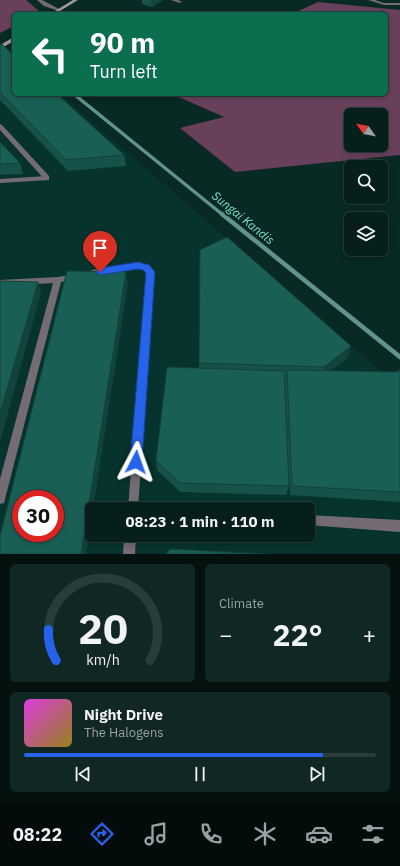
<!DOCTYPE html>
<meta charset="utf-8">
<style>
body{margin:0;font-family:"IBM Plex Sans",sans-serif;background:#102724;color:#f1f3f6;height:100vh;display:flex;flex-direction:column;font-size:15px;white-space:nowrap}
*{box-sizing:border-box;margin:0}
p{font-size:13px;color:#98a2a3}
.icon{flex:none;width:22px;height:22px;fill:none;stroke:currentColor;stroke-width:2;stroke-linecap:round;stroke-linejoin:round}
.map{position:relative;height:554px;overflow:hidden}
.sheet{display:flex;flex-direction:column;gap:10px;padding:10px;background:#04110f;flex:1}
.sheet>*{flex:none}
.banner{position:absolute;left:12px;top:12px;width:376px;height:84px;border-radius:6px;box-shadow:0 2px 6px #0003,0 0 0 1px #283d3a;background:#0b6e4f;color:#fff;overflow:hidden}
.needle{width:26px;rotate:303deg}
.fabs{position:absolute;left:344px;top:108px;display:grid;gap:8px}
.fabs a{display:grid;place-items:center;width:44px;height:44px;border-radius:6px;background:#071f1b;box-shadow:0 2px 6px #0003,0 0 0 1px #283d3a;font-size:20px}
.speed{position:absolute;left:12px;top:490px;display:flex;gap:8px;font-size:20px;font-weight:700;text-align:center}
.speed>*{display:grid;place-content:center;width:52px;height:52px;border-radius:50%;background:#071f1b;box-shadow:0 2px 6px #0003,0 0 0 1px #283d3a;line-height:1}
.speed .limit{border:6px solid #d22;background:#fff;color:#111}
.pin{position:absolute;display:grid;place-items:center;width:34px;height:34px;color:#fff;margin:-41px -17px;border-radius:50% 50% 50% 0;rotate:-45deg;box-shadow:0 0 4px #0007}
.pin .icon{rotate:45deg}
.me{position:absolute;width:44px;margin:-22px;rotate:4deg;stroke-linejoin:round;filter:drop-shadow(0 0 3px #0008)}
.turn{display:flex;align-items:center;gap:14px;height:84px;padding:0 12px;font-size:18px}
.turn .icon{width:52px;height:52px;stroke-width:2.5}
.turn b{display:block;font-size:28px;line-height:34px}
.big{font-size:30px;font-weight:700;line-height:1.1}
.sheet .tile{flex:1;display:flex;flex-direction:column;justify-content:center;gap:6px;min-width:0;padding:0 14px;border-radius:6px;background:#102724}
.sheet .dial{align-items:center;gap:0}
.dial svg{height:104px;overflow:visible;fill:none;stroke:#283d3a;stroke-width:7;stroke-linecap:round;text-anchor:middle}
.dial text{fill:#f1f3f6;stroke:none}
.song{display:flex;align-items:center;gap:12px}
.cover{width:48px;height:48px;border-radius:6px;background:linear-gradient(135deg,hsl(300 70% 55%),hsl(50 70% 35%))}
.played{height:4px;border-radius:2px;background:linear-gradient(90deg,#2563eb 85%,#283d3a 85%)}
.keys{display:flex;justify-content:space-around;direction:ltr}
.heat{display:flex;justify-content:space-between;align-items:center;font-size:22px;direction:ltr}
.sheet .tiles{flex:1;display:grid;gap:10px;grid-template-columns:1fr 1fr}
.tile:last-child{grid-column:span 2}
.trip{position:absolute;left:85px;top:502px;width:230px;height:40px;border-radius:6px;background:#071f1b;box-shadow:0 2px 6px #0003,0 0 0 1px #283d3a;font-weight:700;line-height:40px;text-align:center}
.menu{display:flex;height:64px;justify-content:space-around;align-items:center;background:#030c0b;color:#98a2a3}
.menu .icon{width:28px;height:28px}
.menu .on{color:#2563eb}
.menu b{font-size:18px;color:#f1f3f6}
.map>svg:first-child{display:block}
.built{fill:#06332d;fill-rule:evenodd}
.forest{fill:#68405c;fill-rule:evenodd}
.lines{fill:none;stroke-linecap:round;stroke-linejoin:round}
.stream-far2{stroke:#60938a;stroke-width:3}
.stream-far1{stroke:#60938a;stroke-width:3.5}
.stream{stroke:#60938a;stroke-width:4.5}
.lane{fill:#756b72;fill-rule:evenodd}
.street{fill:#756b72;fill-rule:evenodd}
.secondary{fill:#a5949f;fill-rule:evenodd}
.wall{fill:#165249}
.shaded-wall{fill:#12423c}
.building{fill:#1a5f55;stroke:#12423c;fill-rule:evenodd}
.route{fill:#2563eb;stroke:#184099}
.labels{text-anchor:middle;stroke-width:4;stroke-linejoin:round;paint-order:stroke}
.water-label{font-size:12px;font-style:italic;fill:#7ae0ce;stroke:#092924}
</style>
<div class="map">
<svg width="400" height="554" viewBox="0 0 400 554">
<rect width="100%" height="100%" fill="#092924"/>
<path class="built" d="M10 51 14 54V94H60L400 388V554H0V56ZM21 499H55V533H21ZM92 509H308V535H92Z"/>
<path class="forest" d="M0 0H26L40 12 36 14H14V26L0 33Z
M318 2 400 10V155L235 172 180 128 224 117 172 94H386V14H292ZM351 115H381V145H351Z"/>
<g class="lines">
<path class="stream-far2" d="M74 94 76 96"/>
<path class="stream-far1" d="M75 95 223 215"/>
<path class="stream" d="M222 214 400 357"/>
<path class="lane" d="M171 0H178L182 2 180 3Z
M47 176H49V180L0 183V179Z
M138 263 149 265 154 272 153 274H147L144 270 138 269 92 276 88 273 92 270Z
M75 274 79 277 78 279 61 282 5 499 4 503 0 504V479L53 283 0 286V280L58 277Z"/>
<path class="street" d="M37 0H42L61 10 59 11 44 6Z
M368 0H375L384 3H400V5H384Z
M0 124 2 125 49 176V180H45L0 130Z
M150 269 154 272 138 509H128L146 272Z
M308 515 400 520V532L308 525Z
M124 535H136L135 554H123Z"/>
<path class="secondary" d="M73 0H78L55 14H50Z
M14 37V41L0 49V45Z"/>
</g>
<path class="wall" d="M142 0H163L152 7 142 4Z
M0 45 124 155 126 166 68 171 0 100Z
M0 142 20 163 23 174 0 175Z
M200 250 348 357 330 371 396 372 400 370V502L290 495 287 434 289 486 286 495 180 492 157 470 156 461 199 368Z"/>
<path class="shaded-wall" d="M151 0H163L152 7Z
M126 272 128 284 93 509H92V513L86 554H81Z
M38 282 41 293 0 442V413Z
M351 346 348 357 321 378 324 367Z"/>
<path class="building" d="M2 44 14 56V94H57L124 155 66 160 0 92V45Z
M0 142 20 163 0 164Z
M227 237 351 346 324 367 199 363 200 250Z
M67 271 126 272 81 554H0V536ZM21 499H55V533H21Z
M0 281 38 282 0 413Z
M167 367 284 371 289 486 180 483 156 461Z
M287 370 396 372 400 370V492L292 486Z
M170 549 267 554H166Z"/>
<path class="route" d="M138 262 149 265 155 272 142 462 140 466 136 467 132 466 130 462 146 273 143 270 138 269 100 275 96 272 100 268Z"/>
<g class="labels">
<g class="water-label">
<text transform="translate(243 218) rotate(39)" y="4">Sungai Kandis</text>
</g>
</g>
</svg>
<div class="fabs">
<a><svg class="needle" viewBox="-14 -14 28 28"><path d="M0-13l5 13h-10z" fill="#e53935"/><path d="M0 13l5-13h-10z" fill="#98a2a3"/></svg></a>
<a><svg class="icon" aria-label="search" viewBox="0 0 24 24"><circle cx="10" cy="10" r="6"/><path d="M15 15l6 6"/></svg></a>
<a><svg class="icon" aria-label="layers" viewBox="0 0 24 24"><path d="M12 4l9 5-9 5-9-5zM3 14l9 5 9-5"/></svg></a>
</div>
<div class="speed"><div class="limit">30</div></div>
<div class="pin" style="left:100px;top:272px;background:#d93025"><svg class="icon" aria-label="arrive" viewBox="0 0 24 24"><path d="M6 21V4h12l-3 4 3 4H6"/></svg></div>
<svg class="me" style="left:136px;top:462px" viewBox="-20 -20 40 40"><path d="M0-17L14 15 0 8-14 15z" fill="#2563eb" stroke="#fff" stroke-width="4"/></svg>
<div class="trip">08:23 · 1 min · 110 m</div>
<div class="banner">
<div class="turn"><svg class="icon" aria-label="left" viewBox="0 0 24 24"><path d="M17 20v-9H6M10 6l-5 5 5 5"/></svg><div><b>90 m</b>Turn left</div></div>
</div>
</div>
<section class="sheet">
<div class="tiles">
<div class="tile dial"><svg viewBox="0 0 100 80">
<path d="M14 69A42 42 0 1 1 86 69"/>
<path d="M14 69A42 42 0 0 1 8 45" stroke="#2563eb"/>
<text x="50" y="56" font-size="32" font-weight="700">20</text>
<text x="50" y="72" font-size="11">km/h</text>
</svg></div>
<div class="tile"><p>Climate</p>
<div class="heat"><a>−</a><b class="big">22°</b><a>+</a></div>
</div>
<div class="tile">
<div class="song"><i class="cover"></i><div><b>Night Drive</b><p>The Halogens</p></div></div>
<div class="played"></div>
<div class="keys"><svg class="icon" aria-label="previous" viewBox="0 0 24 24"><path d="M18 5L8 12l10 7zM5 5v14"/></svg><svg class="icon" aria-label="pause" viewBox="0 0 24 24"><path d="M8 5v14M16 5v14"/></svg><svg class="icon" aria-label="next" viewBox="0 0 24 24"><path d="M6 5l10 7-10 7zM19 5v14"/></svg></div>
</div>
</div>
</section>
<nav class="menu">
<b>08:22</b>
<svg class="icon on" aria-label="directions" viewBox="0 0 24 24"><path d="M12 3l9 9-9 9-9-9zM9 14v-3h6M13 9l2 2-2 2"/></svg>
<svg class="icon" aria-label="music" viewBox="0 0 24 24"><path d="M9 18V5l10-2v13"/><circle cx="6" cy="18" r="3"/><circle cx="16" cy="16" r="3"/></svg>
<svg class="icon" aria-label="phone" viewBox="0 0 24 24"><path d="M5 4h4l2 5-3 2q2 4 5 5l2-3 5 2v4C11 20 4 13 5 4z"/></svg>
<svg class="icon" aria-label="climate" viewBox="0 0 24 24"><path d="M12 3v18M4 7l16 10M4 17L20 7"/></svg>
<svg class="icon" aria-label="car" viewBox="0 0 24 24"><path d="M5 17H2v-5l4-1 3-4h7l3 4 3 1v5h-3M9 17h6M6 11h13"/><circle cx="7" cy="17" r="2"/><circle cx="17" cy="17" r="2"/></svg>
<svg class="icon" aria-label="filters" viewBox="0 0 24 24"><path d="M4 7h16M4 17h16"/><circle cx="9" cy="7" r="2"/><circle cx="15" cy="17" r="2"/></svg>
</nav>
